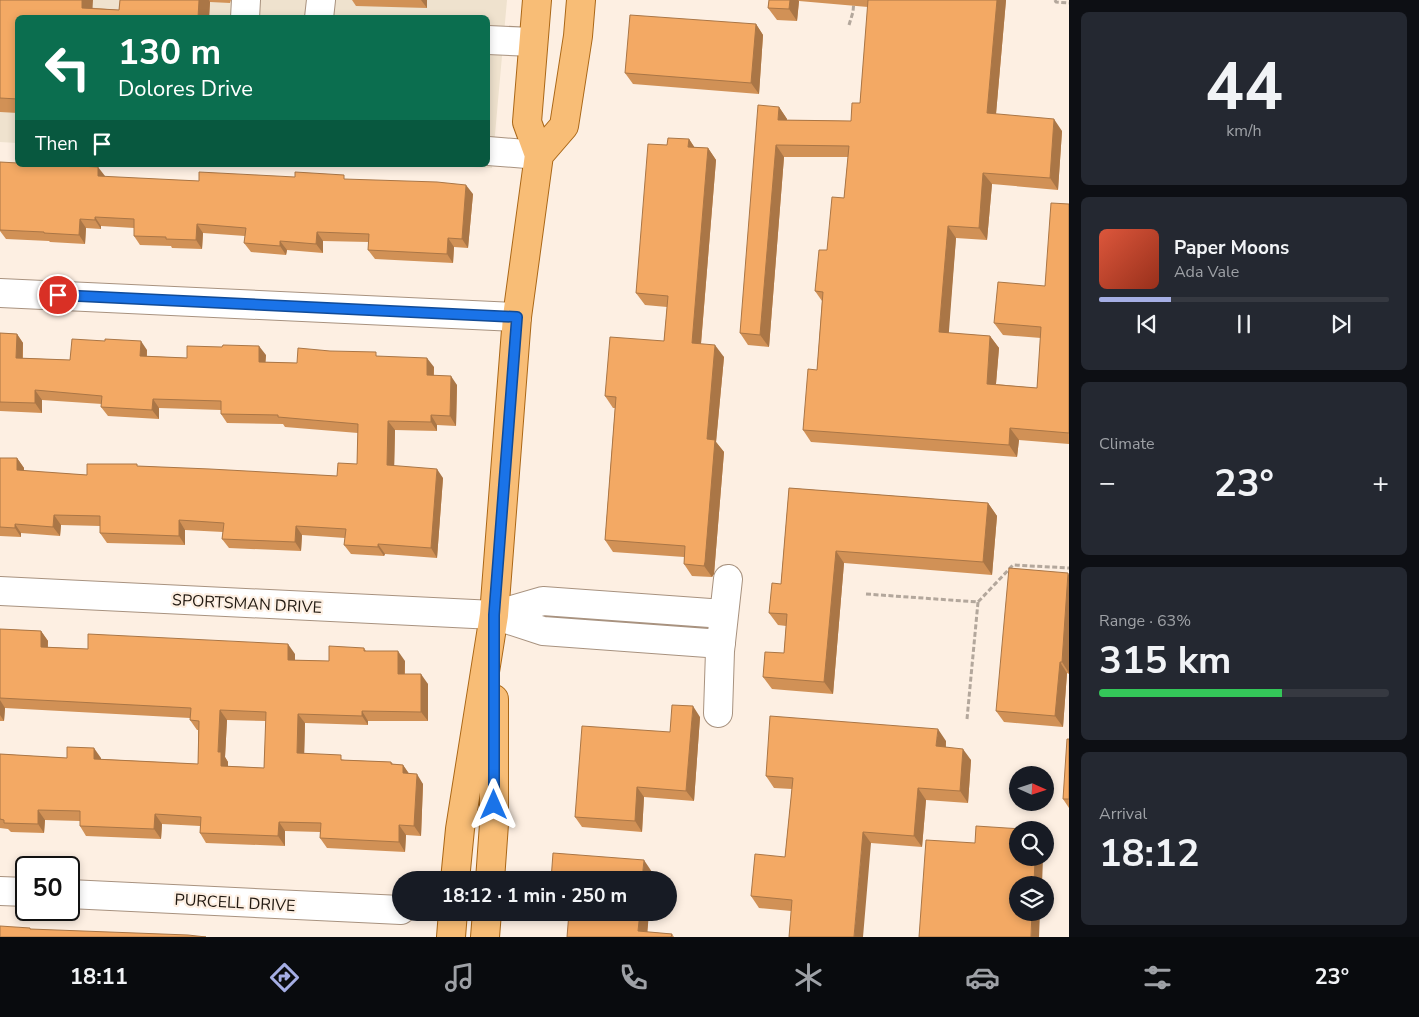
<!DOCTYPE html>
<meta charset="utf-8">
<style>
body{margin:0;font-family:"Nunito Sans",sans-serif;background:#242831;color:#f1f3f6;height:100vh;display:flex;flex-direction:column;font-size:19px;white-space:nowrap}
*{box-sizing:border-box;margin:0}
p{font-size:16px;color:#9ea1a6}
.icon{flex:none;width:28px;height:28px;fill:none;stroke:currentColor;stroke-width:2;stroke-linecap:round;stroke-linejoin:round}
.map{position:relative;flex:1;overflow:hidden}
.sheet{display:flex;flex-direction:column;gap:12px;padding:12px;background:#0d0f14;width:350px}
.sheet>*{flex:none}
.guide{position:absolute;left:15px;top:15px;width:475px;height:152px;border-radius:8px;box-shadow:0 2px 8px #0003;background:#0b6e4f;color:#fff;overflow:hidden}
.needle{width:32px;rotate:93deg}
.fabs{position:absolute;left:1009px;top:766px;display:grid;gap:10px}
.fabs a{display:grid;place-items:center;width:45px;height:45px;border-radius:50%;background:#171b24;box-shadow:0 2px 8px #0003;font-size:25px}
.speed{position:absolute;left:15px;top:856px;display:flex;gap:10px;font-size:25px;font-weight:700;text-align:center}
.speed>*{display:grid;place-content:center;width:65px;height:65px;border-radius:50%;background:#171b24;box-shadow:0 2px 8px #0003;line-height:1}
.speed .limit{border:2px solid #111;border-radius:8px;background:#fff;color:#111}
.pin{position:absolute;display:grid;place-items:center;width:42px;height:42px;color:#fff;margin:-21px;border:2px solid #fff;border-radius:50%;box-shadow:0 1px 5px #0007}
.me{position:absolute;width:55px;margin:-28px;rotate:0deg;stroke-linejoin:round;filter:drop-shadow(0 0 4px #0008)}
.turn{display:flex;align-items:center;gap:18px;height:105px;padding:0 20px;font-size:22px}
.turn .icon{width:65px;height:65px;stroke-width:2.5}
.turn b{display:block;font-size:35px;line-height:42px}
.then{display:flex;align-items:center;height:48px;padding:0 20px;background:#0003;gap:10px;font-size:19px}
.big{font-size:38px;font-weight:700;line-height:1.1}
.sheet .tile{flex:1;display:flex;flex-direction:column;justify-content:center;gap:8px;min-width:0;padding:0 18px;border-radius:8px;background:#242831}
.sheet .dial{align-items:center;gap:0}
.dial b{font-size:65px;line-height:1}
.song{display:flex;align-items:center;gap:15px}
.cover{width:60px;height:60px;border-radius:8px;background:linear-gradient(135deg,hsl(10 70% 55%),hsl(10 70% 35%))}
.played{height:5px;border-radius:2px;background:linear-gradient(90deg,#a5aee4 25%,#363941 25%)}
.keys{display:flex;justify-content:space-around;direction:ltr}
.heat{display:flex;justify-content:space-between;align-items:center;font-size:28px;direction:ltr}
.charge{height:8px;border-radius:4px;background:linear-gradient(90deg,#34c759 63%,#363941 0)}
.trip{position:absolute;left:392px;top:871px;width:285px;height:50px;border-radius:25px;background:#171b24;box-shadow:0 2px 8px #0003;font-weight:700;line-height:50px;text-align:center}
.menu{display:flex;height:80px;justify-content:space-around;align-items:center;background:#090b0e;color:#9ea1a6}
.menu .icon{width:35px;height:35px}
.menu .active{color:#a5aee4}
.menu b{font-size:22px;color:#f1f3f6}
main{display:flex;flex:1;min-height:0}
.map>svg:first-child{display:block}
.commercial{fill:#efe2ce}
.lines{fill:none;stroke-linecap:round;stroke-linejoin:round}
.minor-casing{stroke:#a8927f;stroke-width:30}
.major-casing{stroke:#aa6717;stroke-width:30}
.path{stroke:#b3a79c;stroke-width:3;stroke-dasharray:5 2.5;stroke-linecap:butt}
.minor{stroke:#fff;stroke-width:28}
.major{stroke:#f8bd76;stroke-width:28}
.wall{fill:#d19156;fill-rule:evenodd}
.shaded-wall{fill:#aa7646}
.building{fill:#f3a964;stroke:#aa7646;fill-rule:evenodd}
.route-casing{stroke:#114b97;stroke-width:12}
.route{stroke:#1a73e8;stroke-width:9}
.labels{text-anchor:middle;stroke-width:4.5;stroke-linejoin:round;paint-order:stroke}
.street-label{font-size:16px;fill:#211911;stroke:#fdefe2}
</style>
<main>
<div class="map">
<svg width="1069" height="937" viewBox="0 0 1069 937">
<rect width="100%" height="100%" fill="#fdefe2"/>
<path class="commercial" d="M0 0H507L492 168 431 165H488V18H18L17 143 0 142Z"/>
<g class="lines">
<g class="minor-casing">
<path id="minor" d="M245 18 246 0
M319 18 321 0
M488 40 533 42
M488 151 539 155
M0 293 517 317
M0 591 494 615 543 631 721 644
M494 615 543 601 724 614
M718 713 720 651 728 579
M0 891 26 892
M69 894 401 910"/>
</g>
<g class="major-casing">
<path id="major" d="M539 155 564 126 578 36 581 0
M455 880 460 829 494 615 517 317 539 155 527 122 537 0
M490 880 494 824V699
M451 937 453 912
M485 937 487 912"/>
</g>
<path class="path" d="M1055 0 1056 2 1069 3
M849 25 853 12 854 0
M866 594 978 602 1013 565 1069 568
M967 719 978 602"/>
<use href="#minor" class="minor"/>
<use href="#major" class="major"/>
</g>
<path class="wall" d="M0 0 119 10 120 0H231L230 3 210 2 209 18H18V113L0 112Z
M352 0H427V8L356 6Z
M769 0H1006L996 114 1062 131 1058 190 992 184 987 240 956 238 948 333 990 336 999 348 996 384 1037 388 1041 338 1003 335 994 323 1045 286 1069 204V444L1019 440 1017 457 811 442 803 430 817 370 822 301 815 291 827 250 844 198 848 157H784L769 347 748 345 740 333 779 107 787 119V120L851 121 860 103 868 7 799 1 797 21 777 20 768 8Z
M756 24 763 35 759 94 633 84 625 73Z
M689 139 694 147 708 148 716 160 701 344 724 357 716 442 724 452 714 574 712 577 692 576 684 564V557L613 552 605 540 615 408H613L605 396 664 341 667 307 645 305 636 293 667 145Z
M0 162 105 176V177L199 181 347 180 473 194 468 248 454 247 453 263 375 259 368 250 369 242 323 241V253L287 250 286 255 251 252 244 243 245 236 203 233 202 249 172 248 171 246 140 245 134 236V228L101 226V229L86 228 85 244 50 242 49 241 6 239 0 231Z
M0 333 17 334 23 343V358L70 360 147 350V356L187 358 266 355 265 362 297 363 379 356 434 367V375L457 385 456 426 437 425V431L395 430 394 466 443 478 437 558 385 554 384 556 351 554 344 545 345 538 302 535 301 551 229 548 222 539 223 532 185 530V545L107 543 100 533V526L61 525 60 536 21 533V537L0 536V458H17L24 468V471L87 475 138 466 337 476 357 464 358 433 285 427 283 424 227 423 221 414V410L159 408V419L108 416 101 407 102 404 42 400V413L0 411Z
M789 488 988 503 997 516 992 575 844 563 833 694 772 689 763 677 784 653 786 626 778 625 769 613 781 584Z
M1069 575V674L1067 673 1063 727 1004 722 996 711Z
M0 629 41 631 48 641V647L88 649 295 654V660L329 661 364 648 366 651 405 661V674L428 684V721H368V725L305 723 304 753 345 760 391 762 393 764 403 765 409 774 423 784 421 836 406 835 405 852 327 848 320 838V832L285 831V846L206 843 200 833V826L162 824 161 839 86 836 80 826V821L45 820 44 833 11 832 8 829 0 828V754L67 758H101V759L198 764V730H197L190 720V718L5 708 4 721H0ZM227 720 266 721 264 768 228 766V762L225 757Z
M700 717 694 801 644 797 642 832 582 827 575 817 670 732Z
M1069 739V808L1063 799Z
M946 741V747L971 760 968 803 926 800 922 847 871 843 791 911 759 908 751 896 785 857 792 789 774 788 766 776Z
M554 912H649L647 932 672 934 674 937H567L569 918H558Z"/>
<path class="shaded-wall" d="M82 0H93L92 18 82 8Z
M199 0H209L210 2 209 18H198Z
M421 0H427V8Z
M790 0H798L799 1 797 21 789 9Z
M997 0H1006L995 125 987 113Z
M756 24 763 35 759 94 751 83Z
M779 107 787 119 786 132 778 120Z
M1054 119 1062 131 1058 190 1050 178Z
M689 139 697 151 688 147Z
M776 145 784 157 769 347 760 335Z
M708 148 716 160 700 355 692 343Z
M98 167 105 176 104 185 98 176Z
M983 173 992 184 987 240 979 228Z
M466 185 473 194 468 248 462 239Z
M95 217 101 226V229L95 220Z
M80 219 86 228 85 244 79 235Z
M197 224 203 233 202 249 196 240Z
M948 226 956 238 948 344 939 332Z
M317 232 323 241V253L316 244Z
M448 238 454 247 453 263 447 254Z
M280 241 287 250 286 255 280 246Z
M17 334 23 343 22 367 16 358Z
M990 336 999 348 995 395 987 384Z
M141 341 147 350 146 365 140 356Z
M715 345 724 357 716 442 724 452 714 574 712 577 704 566 707 439Z
M259 346 266 355 265 371 259 362Z
M427 358 434 367 433 384 427 375Z
M451 376 457 385 456 426 450 416Z
M35 390 42 400V413L35 403Z
M153 399 159 408V419L152 410Z
M431 415 437 425V431L431 422Z
M388 421 395 430 394 475 387 465Z
M1010 428 1019 440 1017 457 1009 445Z
M17 458 24 468 23 479 17 470Z
M437 469 443 478 437 558 431 548Z
M988 503 997 516 992 575 983 562Z
M54 515 61 525 60 536 53 527Z
M179 520 185 530V545L179 536Z
M15 524 21 533V537L15 528Z
M296 526 302 535 301 551 295 542Z
M378 544 385 554 384 556 378 547Z
M836 551 844 563 833 694 824 682Z
M1068 573 1069 575V673L1062 662Z
M41 631 48 641 47 656 41 647Z
M288 644 295 654V670L288 660Z
M398 651 405 661 404 684 398 674Z
M1060 662 1067 673 1063 727 1055 716Z
M421 674 428 684V721L421 712Z
M0 700 5 708 4 721 0 715Z
M693 706 700 717 694 801 686 791Z
M220 710 227 720 225 757 228 762V775L221 766 218 752Z
M362 711 368 721V725L362 716Z
M298 714 305 723 304 762 297 753Z
M938 729 946 741 945 758 936 746Z
M94 748 101 758 100 768 94 759Z
M963 749 971 760 968 803 960 791Z
M403 765 410 775 403 773Z
M417 774 423 784 421 836 414 826Z
M637 787 644 797 642 832 635 821Z
M918 788 926 800 922 847 914 836Z
M38 810 45 820 44 833 38 824Z
M155 814 162 824 161 839 154 829Z
M279 822 285 831V846L278 836Z
M399 825 406 835 405 852 399 842Z
M863 832 871 843 863 937H854Z
M1035 858H1043L1042 885H1034Z
M644 860 652 872 651 880H642Z
M640 912H649L647 937 638 931Z
M1032 912H1040L1039 937H1031Z"/>
<path class="building" d="M0 0H82V8L119 10 120 0H199L198 18H18V99L0 98Z
M769 0H790L789 9 768 8Z
M868 0H997L987 113 1054 119 1050 178 983 173 979 228 948 226 939 332 990 336 987 384 1037 388 1041 327 994 323 998 282 1045 286 1051 203 1069 204V433L1010 428 1009 445 803 430 808 369 817 370 823 292 815 291 819 250H827L832 197 844 198 849 146 776 145 760 335 740 333 758 105 779 107 778 120 851 121 852 103H860Z
M630 15 756 24 751 83 625 73Z
M668 138 689 139 688 147 708 148 692 343 715 345 707 439 715 440 705 562 704 566 684 564 685 546 605 540 616 397 605 396 610 337 664 341 668 296 636 293 648 144 667 145Z
M0 162 18 163V165H59L98 167V176L199 181V172L295 177V172L344 175V179L437 182 466 185 462 239 448 238 447 254 368 250 369 234 317 232 316 244 280 241V246L244 243 246 228 197 224 196 240 166 239V237L134 236V219L95 217V220L80 219 79 235 44 233V232L0 230Z
M0 333 17 334 16 358 70 360 72 339 105 341V339L141 341 140 356 187 358V346L222 347 223 345 259 346V362L297 363 298 348 330 351 376 352V356L427 358V375L451 376 450 416 431 415V422L388 421 387 465 437 469 431 548 378 544V547L344 545 346 529 296 526 295 542 222 539 224 523 179 520V536L100 533V516L54 515 53 527 15 524V528L0 527V458H17V470L87 475V464H137V466L210 469 337 476 338 463 357 464 358 424 278 417V415L221 414V401L153 399 152 410 101 407 102 396 35 390V403L0 402Z
M789 488 988 503 983 562 836 551 824 682 763 677 765 652 784 653 787 614 769 613 772 583 781 584Z
M1009 568 1068 573 1062 662H1060L1055 716 996 711Z
M0 629 41 631V647L88 649V634L288 644V660L329 661V646L364 648V651H398V674H421V712L362 711V716L298 714 297 753 341 755V760L391 762V764L403 765V773L417 774 414 826 399 825V842L320 838 321 823 279 822 278 836 200 833 201 817 155 814 154 829 80 826V811L38 810V824L4 823V820L0 819V754L67 758V747L94 748V759L198 764 199 721 190 720 191 708 0 698ZM220 710 266 712 264 768 221 766V752H218Z
M672 705 693 706 686 791 637 787 635 821 575 817 582 726 670 732Z
M770 716 938 729 936 746 963 749 960 791 918 788 914 836 863 832 854 937H789L792 900 751 896 755 854 785 857 793 778 766 776Z
M1067 739H1069V799H1063Z
M976 826 1037 830H1018V858H1035L1034 885H1018V912H1032L1031 937H919L926 840 975 843Z
M553 853 644 860 642 880H551Z
M569 912H640L638 931 672 934 671 937H567Z
M0 926 30 928V929L188 935 206 937H0Z"/>
<g class="lines">
<g class="route-casing">
<path id="route" d="M58 295 517 317 494 615V805"/>
</g>
<use href="#route" class="route"/>
</g>
<g class="labels">
<g class="street-label">
<text transform="translate(247 603) rotate(3)" y="6">SPORTSMAN DRIVE</text>
<text transform="translate(235 902) rotate(3)" y="6">PURCELL DRIVE</text>
</g>
</g>
</svg>
<div class="fabs">
<a><svg class="needle" viewBox="-14 -14 28 28"><path d="M0-13l5 13h-10z" fill="#e53935"/><path d="M0 13l5-13h-10z" fill="#9ea1a6"/></svg></a>
<a><svg class="icon" aria-label="search" viewBox="0 0 24 24"><circle cx="10" cy="10" r="6"/><path d="M15 15l6 6"/></svg></a>
<a><svg class="icon" aria-label="layers" viewBox="0 0 24 24"><path d="M12 4l9 5-9 5-9-5zM3 14l9 5 9-5"/></svg></a>
</div>
<div class="speed"><div class="limit">50</div></div>
<div class="pin" style="left:58px;top:295px;background:#d93025"><svg class="icon" aria-label="arrive" viewBox="0 0 24 24"><path d="M6 21V4h12l-3 4 3 4H6"/></svg></div>
<svg class="me" style="left:494px;top:805px" viewBox="-20 -20 40 40"><path d="M0-17L14 15 0 8-14 15z" fill="#1a73e8" stroke="#fff" stroke-width="4"/></svg>
<div class="trip">18:12 · 1 min · 250 m</div>
<div class="guide">
<div class="turn"><svg class="icon" aria-label="left" viewBox="0 0 24 24"><path d="M17 20v-9H6M10 6l-5 5 5 5"/></svg><div><b>130 m</b>Dolores Drive</div></div>
<div class="then">Then<svg class="icon" aria-label="arrive" viewBox="0 0 24 24"><path d="M6 21V4h12l-3 4 3 4H6"/></svg></div>
</div>
</div>
<section class="sheet">
<div class="tile dial"><b>44</b><p>km/h</p></div>
<div class="tile">
<div class="song"><i class="cover"></i><div><b>Paper Moons</b><p>Ada Vale</p></div></div>
<div class="played"></div>
<div class="keys"><svg class="icon" aria-label="previous" viewBox="0 0 24 24"><path d="M18 5L8 12l10 7zM5 5v14"/></svg><svg class="icon" aria-label="pause" viewBox="0 0 24 24"><path d="M8 5v14M16 5v14"/></svg><svg class="icon" aria-label="next" viewBox="0 0 24 24"><path d="M6 5l10 7-10 7zM19 5v14"/></svg></div>
</div>
<div class="tile"><p>Climate</p>
<div class="heat"><a>−</a><b class="big">23°</b><a>+</a></div>
</div>
<div class="tile"><p>Range · 63%</p><b class="big">315 km</b><div class="charge"></div></div>
<div class="tile"><p>Arrival</p><b class="big">18:12</b></div>
</section>
</main>
<nav class="menu">
<b>18:11</b>
<svg class="icon active" aria-label="directions" viewBox="0 0 24 24"><path d="M12 3l9 9-9 9-9-9zM9 14v-3h6M13 9l2 2-2 2"/></svg>
<svg class="icon" aria-label="music" viewBox="0 0 24 24"><path d="M9 18V5l10-2v13"/><circle cx="6" cy="18" r="3"/><circle cx="16" cy="16" r="3"/></svg>
<svg class="icon" aria-label="phone" viewBox="0 0 24 24"><path d="M5 4h4l2 5-3 2q2 4 5 5l2-3 5 2v4C11 20 4 13 5 4z"/></svg>
<svg class="icon" aria-label="climate" viewBox="0 0 24 24"><path d="M12 3v18M4 7l16 10M4 17L20 7"/></svg>
<svg class="icon" aria-label="car" viewBox="0 0 24 24"><path d="M5 17H2v-5l4-1 3-4h7l3 4 3 1v5h-3M9 17h6M6 11h13"/><circle cx="7" cy="17" r="2"/><circle cx="17" cy="17" r="2"/></svg>
<svg class="icon" aria-label="filters" viewBox="0 0 24 24"><path d="M4 7h16M4 17h16"/><circle cx="9" cy="7" r="2"/><circle cx="15" cy="17" r="2"/></svg>
<b>23°</b>
</nav>
